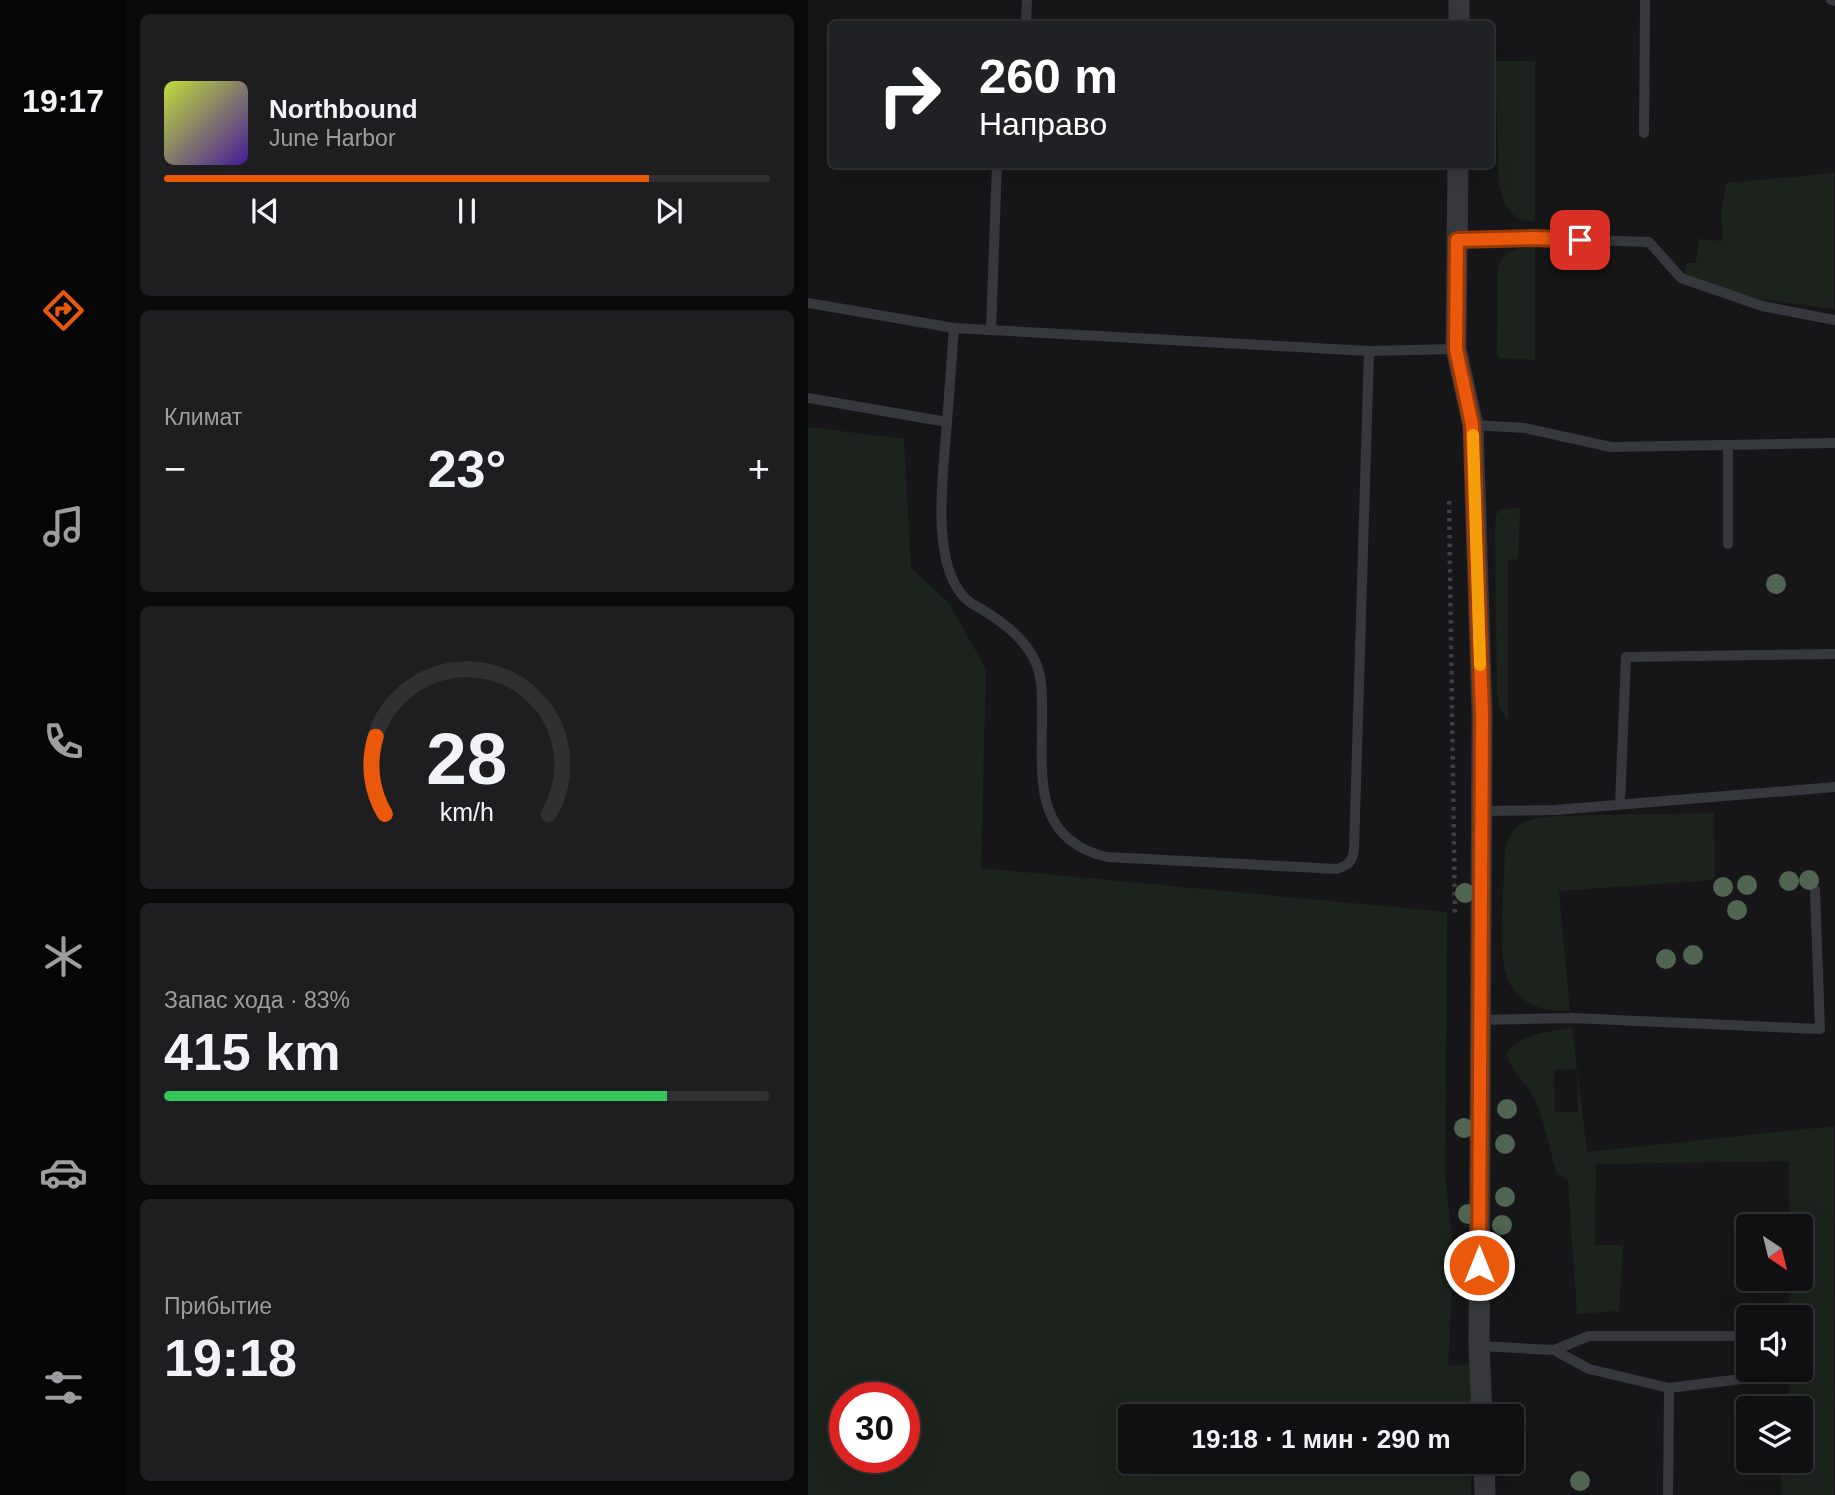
<!DOCTYPE html>
<html lang="ru">
<meta charset="utf-8">
<style>
body{margin:0;font-family:Helvetica,sans-serif;background:#1e1e20;color:#f1f3f6;height:100vh;display:flex;flex-direction:column;font-size:26px;white-space:nowrap}
*{box-sizing:border-box;margin:0}
p{font-size:23px;color:#9c9d9f}
.icon{flex:none;width:38px;height:38px;fill:none;stroke:currentColor;stroke-width:2;stroke-linecap:round;stroke-linejoin:round}
.map{position:relative;flex:1;overflow:hidden}
.side{display:flex;flex-direction:column;gap:14px;padding:14px;background:#09090a;width:682px}
.side>*{flex:none}
.guide{position:absolute;left:21px;top:21px;width:665px;height:147px;border-radius:7px;box-shadow:0 7px 28px #0002,0 0 0 2px #303032;background:#202124;color:#fff;overflow:hidden}
.needle{width:46px;rotate:145deg}
.buttons{position:absolute;left:928px;top:1214px;display:grid;gap:14px}
.buttons a{display:grid;place-items:center;width:77px;height:77px;border-radius:7px;background:#101012;box-shadow:0 7px 28px #0002,0 0 0 2px #303032;font-size:35px}
.speed{position:absolute;left:21px;top:1382px;display:flex;gap:14px;font-size:35px;font-weight:700;text-align:center}
.speed>*{display:grid;place-content:center;width:91px;height:91px;border-radius:50%;background:#101012;box-shadow:0 7px 28px #0002,0 0 0 2px #303032;line-height:1}
.speed .limit{border:10px solid #d22;background:#fff;color:#111}
.pin{position:absolute;display:grid;place-items:center;width:60px;height:60px;color:#fff;margin:-30px;border-radius:14px;box-shadow:0 4px 10px #0006}
.me{position:absolute;width:77px;margin:-38px;rotate:0deg;stroke-linejoin:round;filter:drop-shadow(0 0 5px #0008)}
.turn{display:flex;align-items:center;gap:24px;height:147px;padding:0 35px;font-size:32px}
.turn .icon{width:91px;height:91px;stroke-width:2.5}
.turn b{display:block;font-size:49px;line-height:60px}
.big{font-size:52px;font-weight:800;line-height:1.1}
.side .widget{flex:1;display:flex;flex-direction:column;justify-content:center;gap:10px;min-width:0;padding:0 24px;border-radius:10px;background:#1e1e20}
.side .dial{align-items:center;gap:0}
.dial svg{height:182px;overflow:visible;fill:none;stroke:#303032;stroke-width:7;stroke-linecap:round;text-anchor:middle}
.dial text{fill:#f1f3f6;stroke:none}
.song{display:flex;align-items:center;gap:21px}
.cover{width:84px;height:84px;border-radius:10px;background:linear-gradient(135deg,hsl(70 70% 55%),hsl(260 70% 35%))}
.played{height:7px;border-radius:4px;background:linear-gradient(90deg,#ea580c 80%,#303032 80%)}
.keys{display:flex;justify-content:space-around;direction:ltr}
.heat{display:flex;justify-content:space-between;align-items:center;font-size:38px;direction:ltr}
.charge{height:10px;border-radius:5px;background:linear-gradient(90deg,#34c759 83%,#303032 0)}
.trip{position:absolute;left:310px;top:1404px;width:406px;height:70px;border-radius:7px;background:#101012;box-shadow:0 7px 28px #0002,0 0 0 2px #303032;font-weight:800;line-height:70px;text-align:center}
main{display:flex;flex:1;min-height:0}
.tab-bar{display:flex;flex-direction:column;width:126px;justify-content:space-around;align-items:center;background:#060607;color:#9c9d9f}
.tab-bar .icon{width:49px;height:49px}
.tab-bar .current{color:#ea580c}
.tab-bar b{font-size:32px;color:#f1f3f6}
.map>svg:first-child{display:block}
.green{fill:#1c231d;fill-rule:evenodd}
.lines{fill:none;stroke-linecap:round;stroke-linejoin:round}
.path{stroke:#3d3f44;stroke-width:4.5;stroke-dasharray:3.5 5;stroke-linecap:butt}
.service{stroke:#37383d;stroke-width:10}
.minor{stroke:#37383d;stroke-width:21}
.tree{fill:#506452}
.route-casing{stroke:#983908;stroke-width:18}
.route{stroke:#ea580c;stroke-width:12}
.slow{stroke:#f59e0b;stroke-width:12}
</style>
<main>
<nav class="tab-bar">
<b>19:17</b>
<svg class="icon current" aria-label="directions" viewBox="0 0 24 24"><path d="M12 3l9 9-9 9-9-9zM9 14v-3h6M13 9l2 2-2 2"/></svg>
<svg class="icon" aria-label="music" viewBox="0 0 24 24"><path d="M9 18V5l10-2v13"/><circle cx="6" cy="18" r="3"/><circle cx="16" cy="16" r="3"/></svg>
<svg class="icon" aria-label="phone" viewBox="0 0 24 24"><path d="M5 4h4l2 5-3 2q2 4 5 5l2-3 5 2v4C11 20 4 13 5 4z"/></svg>
<svg class="icon" aria-label="climate" viewBox="0 0 24 24"><path d="M12 3v18M4 7l16 10M4 17L20 7"/></svg>
<svg class="icon" aria-label="car" viewBox="0 0 24 24"><path d="M5 17H2v-5l4-1 3-4h7l3 4 3 1v5h-3M9 17h6M6 11h13"/><circle cx="7" cy="17" r="2"/><circle cx="17" cy="17" r="2"/></svg>
<svg class="icon" aria-label="filters" viewBox="0 0 24 24"><path d="M4 7h16M4 17h16"/><circle cx="9" cy="7" r="2"/><circle cx="15" cy="17" r="2"/></svg>
</nav>
<section class="side">
<div class="widget">
<div class="song"><i class="cover"></i><div><b>Northbound</b><p>June Harbor</p></div></div>
<div class="played"></div>
<div class="keys"><svg class="icon" aria-label="previous" viewBox="0 0 24 24"><path d="M18 5L8 12l10 7zM5 5v14"/></svg><svg class="icon" aria-label="pause" viewBox="0 0 24 24"><path d="M8 5v14M16 5v14"/></svg><svg class="icon" aria-label="next" viewBox="0 0 24 24"><path d="M6 5l10 7-10 7zM19 5v14"/></svg></div>
</div>
<div class="widget"><p>Климат</p>
<div class="heat"><a>−</a><b class="big">23°</b><a>+</a></div>
</div>
<div class="widget dial"><svg viewBox="0 0 100 80">
<path d="M14 69A42 42 0 1 1 86 69"/>
<path d="M14 69A42 42 0 0 1 10 35" stroke="#ea580c"/>
<text x="50" y="56" font-size="32" font-weight="700">28</text>
<text x="50" y="72" font-size="11">km/h</text>
</svg></div>
<div class="widget"><p>Запас хода · 83%</p><b class="big">415 km</b><div class="charge"></div></div>
<div class="widget"><p>Прибытие</p><b class="big">19:18</b></div>
</section>
<div class="map">
<svg width="1027" height="1495" viewBox="0 0 1027 1495">
<rect width="100%" height="100%" fill="#161618"/>
<path class="green" d="M687 61H727V221C702 220 697 208 691 185Z
M1026 173V309L945 298 876 277 878 263H888L891 239 915 241 913 213 918 183Z
M727 247V360L692 358 689 353 690 266C697 249 710 248 727 247Z
M0 427 96 439 103 568 141 603 178 669 173 868 639 912 637 1173 646 1256 640 1366 664 1364V1416H322V1461H664L663 1495H0ZM37 1398H96V1458H37Z
M712 508 710 559 700 560V721L691 705 689 694 687 532 688 515 691 510Z
M906 813 907 880 751 891 762 1011C696 1013 692 970 694 916 695 894 696 872 697 851 702 821 720 819 747 816Z
M764 1027 779 1152 1026 1126V1495H973V1461H992V1409H981V1370H992V1318H981V1279H992V1227H981V1161L788 1164 787 1245H815L811 1311 769 1314 760 1181 749 1173C740 1148 737 1118 724 1094 715 1079 702 1072 699 1053 713 1033 742 1032 764 1027ZM769 1069 770 1112H747L746 1070Z"/>
<g class="lines">
<path class="path" d="M641 501 647 915"/>
<path class="service" d="M1023 0 1027 1
M218 24 219 0
M836 133 837 0
M649 240 727 238 841 242 873 278 954 306 1027 320
M0 303 146 328 561 351 648 349
M183 330 189 164
M0 398 139 422 146 328
M139 422C136 468 121 562 157 598 161 603 169 606 175 610 196 623 216 638 227 661 234 676 234 692 234 708 235 770 221 839 299 857L529 869C541 865 544 862 546 850L561 351
M665 425 716 428 803 447 1027 443
M920 445V544
M812 804 818 657 1027 654
M673 811 747 810 1027 787
M671 1020 763 1018 1012 1029 1007 890
M671 1346 746 1350 781 1336H940
M746 1350 781 1369 861 1388 860 1495
M861 1388 981 1373"/>
<path class="minor" d="M651 24V0
M650 164 648 349 665 425 674 714 671 1346 674 1416
M676 1461 677 1495"/>
</g>
<g class="tree">
<circle cx="968" cy="584" r="10"/>
<circle cx="1001" cy="880" r="10"/>
<circle cx="981" cy="881" r="10"/>
<circle cx="939" cy="885" r="10"/>
<circle cx="915" cy="887" r="10"/>
<circle cx="657" cy="893" r="10"/>
<circle cx="929" cy="910" r="10"/>
<circle cx="885" cy="955" r="10"/>
<circle cx="858" cy="959" r="10"/>
<circle cx="699" cy="1109" r="10"/>
<circle cx="656" cy="1128" r="10"/>
<circle cx="697" cy="1144" r="10"/>
<circle cx="697" cy="1197" r="10"/>
<circle cx="660" cy="1214" r="10"/>
<circle cx="694" cy="1225" r="10"/>
<circle cx="772" cy="1481" r="10"/>
</g>
<g class="lines">
<g class="route-casing">
<path id="route" d="M671 1265 674 714 664 425 648 349 649 240 727 238 772 240"/>
</g>
<use href="#route" class="route"/>
<path class="slow" d="M665 435 672 665"/>
</g>
</svg>
<div class="buttons">
<a><svg class="needle" viewBox="-14 -14 28 28"><path d="M0-13l5 13h-10z" fill="#e53935"/><path d="M0 13l5-13h-10z" fill="#9c9d9f"/></svg></a>
<a><svg class="icon" aria-label="sound" viewBox="0 0 24 24"><path d="M4 9h4l5-4v14l-5-4H4zM17 9q2 3 0 6"/></svg></a>
<a><svg class="icon" aria-label="layers" viewBox="0 0 24 24"><path d="M12 4l9 5-9 5-9-5zM3 14l9 5 9-5"/></svg></a>
</div>
<div class="speed"><div class="limit">30</div></div>
<div class="pin" style="left:772px;top:240px;background:#d93025"><svg class="icon" aria-label="arrive" viewBox="0 0 24 24"><path d="M6 21V4h12l-3 4 3 4H6"/></svg></div>
<svg class="me" style="left:671px;top:1265px" viewBox="-20 -20 40 40"><circle r="17" fill="#ea580c" stroke="#fff" stroke-width="3"/><path d="M0-11L8 9 0 5-8 9z" fill="#fff"/></svg>
<div class="trip">19:18 · 1 мин · 290 m</div>
<div class="guide">
<div class="turn"><svg class="icon" aria-label="right" viewBox="0 0 24 24"><path d="M7 20v-9h11M14 6l5 5-5 5"/></svg><div><b>260 m</b>Направо</div></div>
</div>
</div>
</main>
